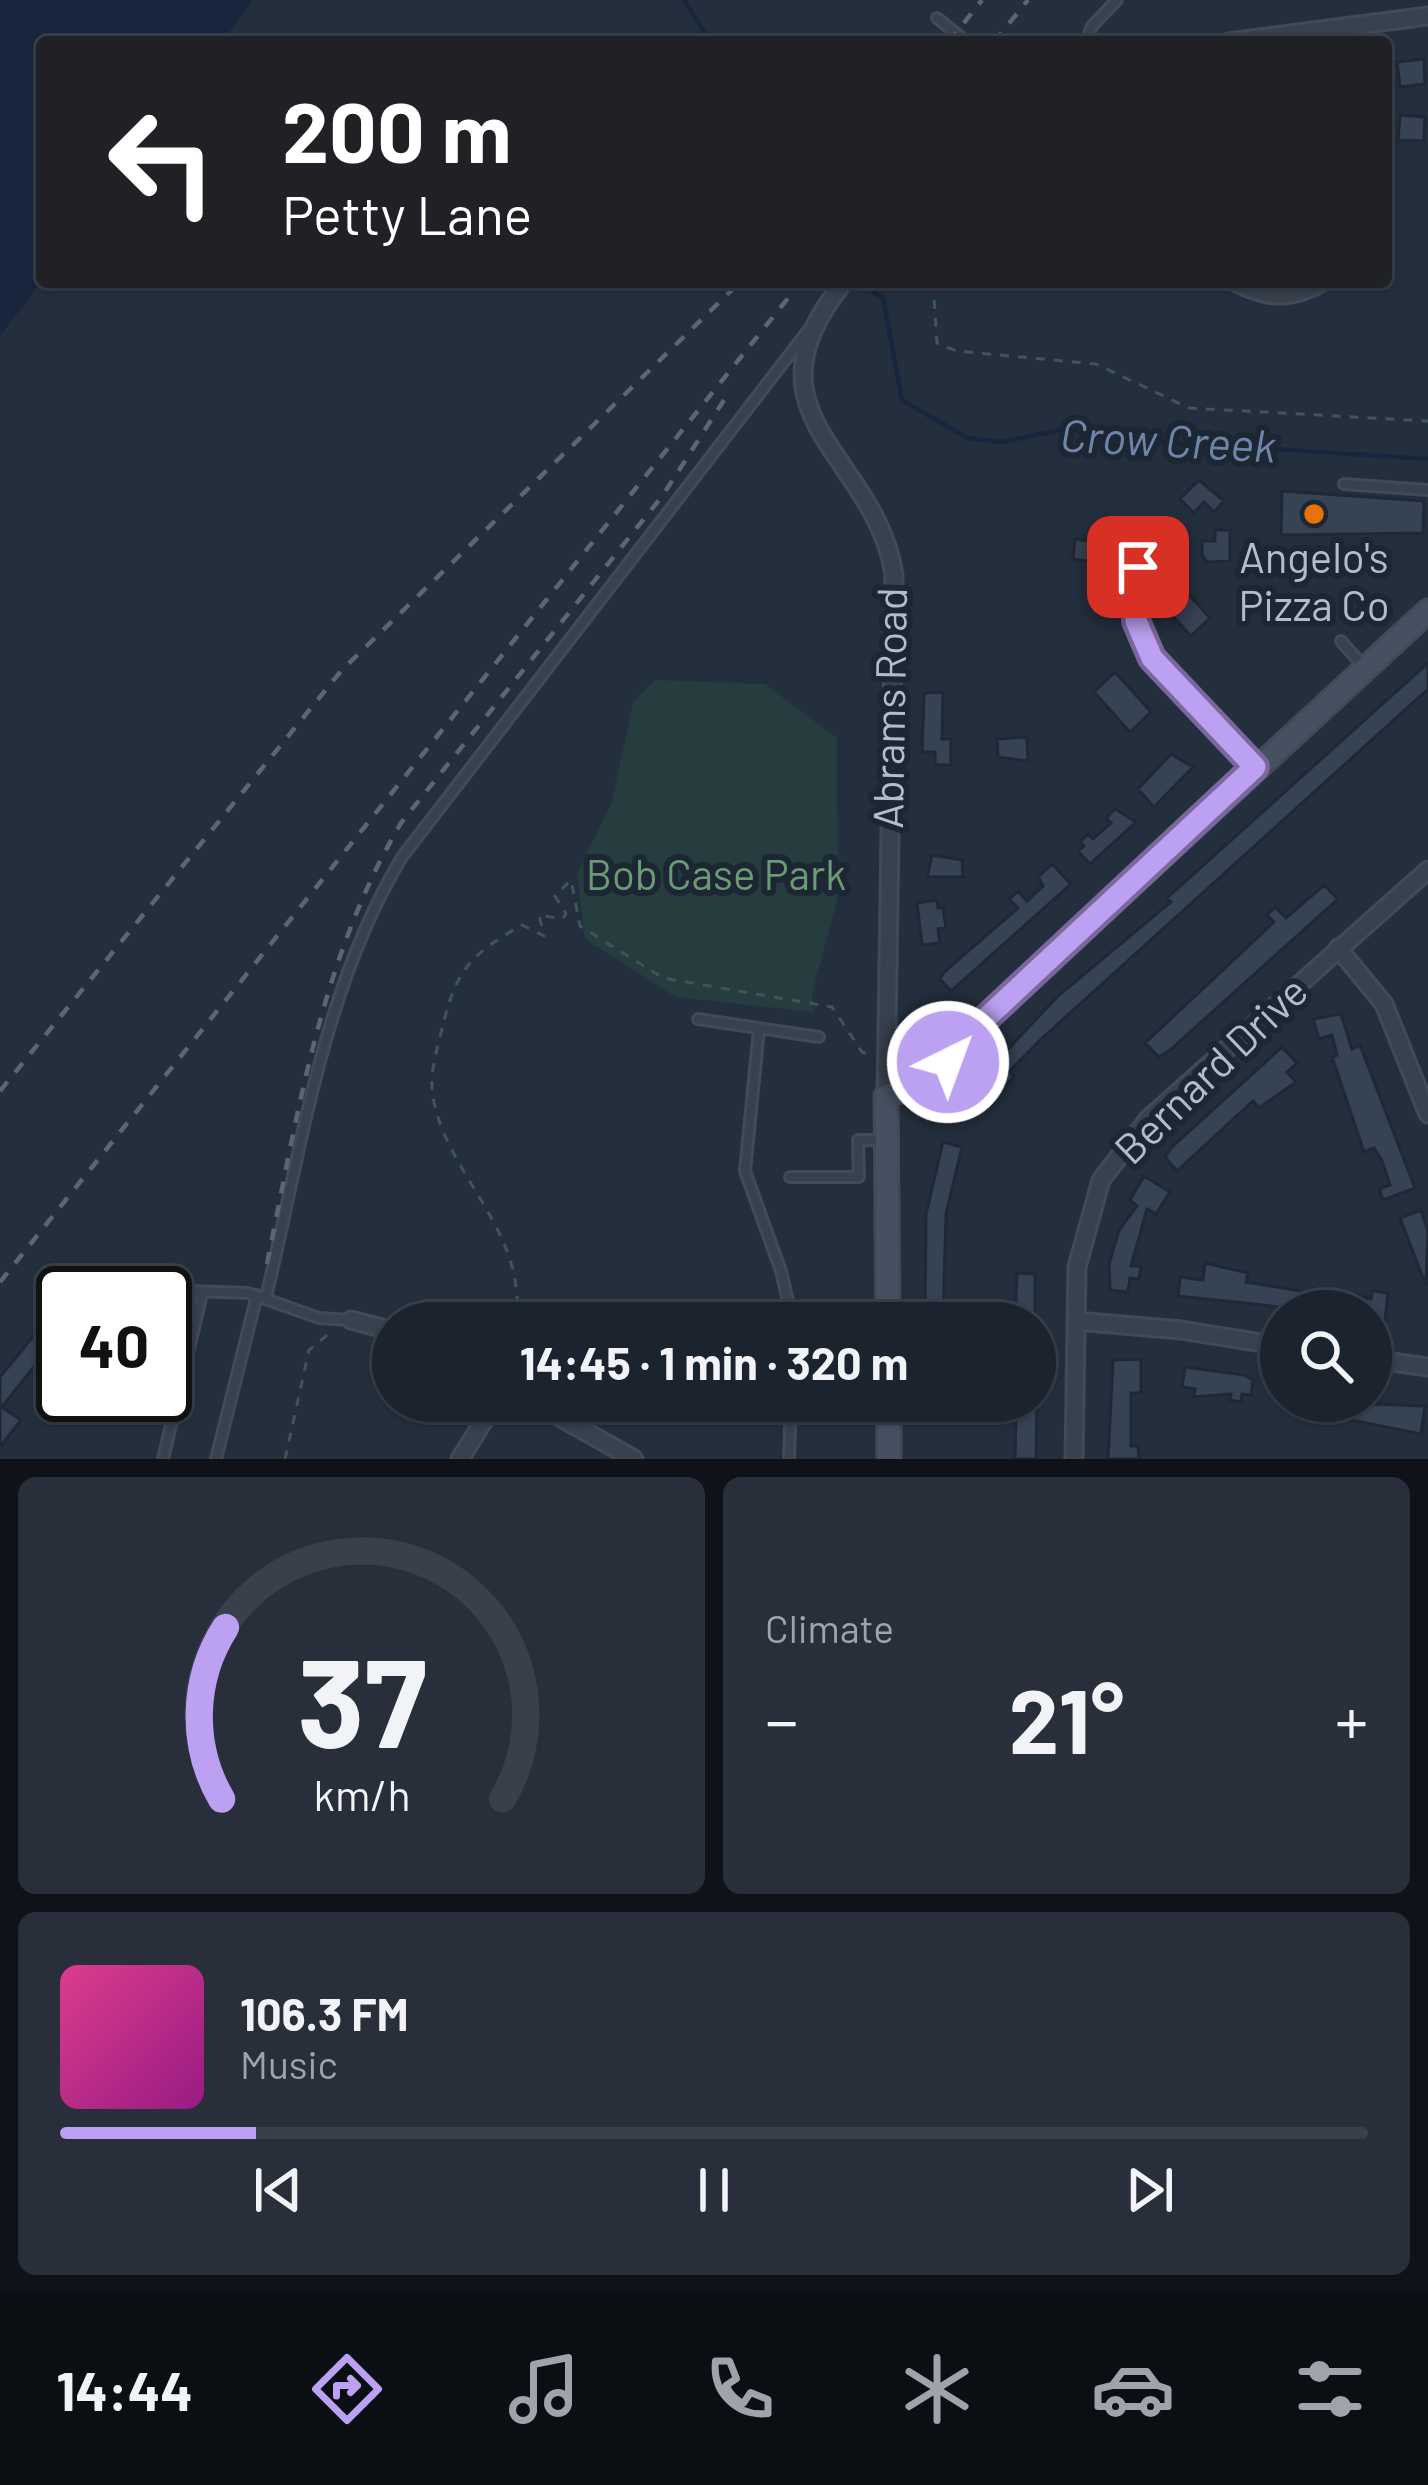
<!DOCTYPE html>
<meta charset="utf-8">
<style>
body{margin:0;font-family:Barlow,sans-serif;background:#282f3a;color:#f1f3f6;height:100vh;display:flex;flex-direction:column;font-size:45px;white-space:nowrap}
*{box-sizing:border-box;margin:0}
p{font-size:39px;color:#a0a4aa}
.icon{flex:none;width:66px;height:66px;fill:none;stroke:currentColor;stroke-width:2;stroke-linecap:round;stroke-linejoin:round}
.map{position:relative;height:1459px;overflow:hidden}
.drawer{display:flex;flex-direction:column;gap:18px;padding:18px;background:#0f1319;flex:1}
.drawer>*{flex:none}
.guide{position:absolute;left:36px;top:36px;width:1356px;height:252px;border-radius:12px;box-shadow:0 3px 9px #0004,0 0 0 3px #39404a;background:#202124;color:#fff;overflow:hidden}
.controls{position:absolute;left:1260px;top:1290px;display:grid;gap:24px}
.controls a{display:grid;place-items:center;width:132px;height:132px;border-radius:50%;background:#1b232e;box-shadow:0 3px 9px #0004,0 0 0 3px #39404a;font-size:60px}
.speed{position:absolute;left:36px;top:1266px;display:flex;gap:24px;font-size:60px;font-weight:700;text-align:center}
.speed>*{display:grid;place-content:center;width:156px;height:156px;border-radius:50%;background:#1b232e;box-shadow:0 3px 9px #0004,0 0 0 3px #39404a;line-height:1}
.speed .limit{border:6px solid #111;border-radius:18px;background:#fff;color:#111}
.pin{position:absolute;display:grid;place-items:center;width:102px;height:102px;color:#fff;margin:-51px;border-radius:24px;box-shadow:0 6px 18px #0006}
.me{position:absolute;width:132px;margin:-66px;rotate:42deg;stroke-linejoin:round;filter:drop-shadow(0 0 9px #0008)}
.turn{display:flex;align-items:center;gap:42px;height:252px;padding:0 48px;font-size:54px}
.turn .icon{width:156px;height:156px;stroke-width:2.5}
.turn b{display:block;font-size:84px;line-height:102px}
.big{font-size:90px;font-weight:700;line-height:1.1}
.drawer .widget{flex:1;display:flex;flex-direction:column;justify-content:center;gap:18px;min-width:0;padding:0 42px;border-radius:18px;background:#282f3a}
.drawer .dial{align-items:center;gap:0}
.dial svg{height:312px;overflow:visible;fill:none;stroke:#39404a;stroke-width:7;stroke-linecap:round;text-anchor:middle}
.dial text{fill:#f1f3f6;stroke:none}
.song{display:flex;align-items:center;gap:36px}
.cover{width:144px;height:144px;border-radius:18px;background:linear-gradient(135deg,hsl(330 70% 55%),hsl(310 70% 35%))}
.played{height:12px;border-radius:6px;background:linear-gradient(90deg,#bca0f2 15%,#39404a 15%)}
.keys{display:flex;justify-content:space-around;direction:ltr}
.heat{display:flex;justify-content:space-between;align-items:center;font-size:66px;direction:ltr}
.drawer .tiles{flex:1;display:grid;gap:18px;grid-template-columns:1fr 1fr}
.widget:last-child{grid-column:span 2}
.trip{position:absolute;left:372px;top:1302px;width:684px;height:120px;border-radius:60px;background:#1b232e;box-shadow:0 3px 9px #0004,0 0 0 3px #39404a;font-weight:700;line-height:120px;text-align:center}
.tab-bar{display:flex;height:192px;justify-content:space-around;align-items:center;background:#0b0e12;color:#a0a4aa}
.tab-bar .icon{width:84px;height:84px}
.tab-bar .active{color:#bca0f2}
.tab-bar b{font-size:54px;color:#f1f3f6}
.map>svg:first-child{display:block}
.green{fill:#263c3f}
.water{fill:#17263c}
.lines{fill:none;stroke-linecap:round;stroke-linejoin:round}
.stream{stroke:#17263c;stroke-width:4.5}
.building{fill:#364354;stroke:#1f2835;stroke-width:3}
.lane-casing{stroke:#414a57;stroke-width:14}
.street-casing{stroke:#414a57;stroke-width:21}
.secondary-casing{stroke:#414a57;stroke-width:27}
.path{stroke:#3f5557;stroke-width:3;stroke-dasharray:9 9;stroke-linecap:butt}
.lane{stroke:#38414e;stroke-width:8}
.street{stroke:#38414e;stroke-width:15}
.secondary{stroke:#465061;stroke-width:21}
.rail{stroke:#5a6575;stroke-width:4.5;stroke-dasharray:12 12;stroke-linecap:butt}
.route-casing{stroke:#7a689d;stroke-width:30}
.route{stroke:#bca0f2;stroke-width:21}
.food-dot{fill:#e8710a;stroke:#1d2633;stroke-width:4.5}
.labels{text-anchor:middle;stroke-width:12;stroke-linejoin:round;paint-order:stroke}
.poi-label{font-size:42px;fill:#b4bcc9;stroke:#1d2633}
.street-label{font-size:42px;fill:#b4bcc9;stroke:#1d2633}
.park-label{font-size:42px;fill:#6b9a76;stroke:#1d2633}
.water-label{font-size:45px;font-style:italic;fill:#6d86a8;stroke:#1d2633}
</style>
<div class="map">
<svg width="1428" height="1459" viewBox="0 0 1428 1459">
<rect width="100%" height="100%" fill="#242f3e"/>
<path class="green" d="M655 680 765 684 837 738 838 897 812 994 813 1012 676 997 585 939 577 874 612 802 633 702Z"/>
<path class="water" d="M0 0H253L222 42H42V281L0 336Z"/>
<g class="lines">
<path class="stream" d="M684 0 710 42
M879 282 873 292 883 298 902 400 967 438 1002 442 1064 429 1133 440 1428 459"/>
</g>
<path class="building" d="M1424 59 1425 84 1400 87 1397 62Z
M1400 115 1425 117 1424 141 1398 140Z
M1199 480 1224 501 1214 512 1204 502 1194 513 1180 499Z
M1282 491 1424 501 1423 533 1281 535Z
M1215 530H1230V561L1207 562 1202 555V541H1215Z
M1075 539 1103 543 1102 549 1109 550 1107 564 1073 559Z
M1189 595 1210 618 1191 636 1170 613Z
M1428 663V689L1038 1042 1009 1072 1014 1076 1000 1094 980 1079 1058 996 1171 902 1167 898Z
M1115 672 1151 712 1130 732 1094 692Z
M943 692 942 739H951V765H935V752H922L924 693Z
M1027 737 1028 761 998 757 997 739Z
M1171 754 1193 767 1154 807 1138 789Z
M1115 809 1136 822 1090 864 1078 851 1084 846 1080 841 1088 834 1093 839 1111 823 1106 818Z
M932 855 962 860 963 877H927Z
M1052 864 1071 884 951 991 940 979 944 972 1018 908 1009 899 1018 891 1027 901 1043 886 1038 877Z
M1324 885 1338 899 1170 1050 1159 1057 1145 1043 1274 922 1267 915 1275 907 1286 918Z
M937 900 938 908 943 907 946 928 938 929 940 943 922 945 917 903Z
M1341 1014 1352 1049 1360 1045 1415 1188 1383 1200 1379 1189 1390 1185 1382 1161 1374 1148 1364 1152 1332 1057 1337 1055 1332 1035 1319 1039 1313 1019Z
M1282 1047 1297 1063 1287 1072 1296 1082 1259 1108 1253 1101 1177 1171 1165 1157 1171 1148Z
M943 1142 962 1147 946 1214 943 1323H925L926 1214Z
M1144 1176 1170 1192 1156 1214 1147 1209 1131 1266H1141L1139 1279 1130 1278 1128 1292 1110 1290 1109 1264 1119 1230 1137 1206 1130 1200Z
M1421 1210 1428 1231 1426 1286 1400 1218Z
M1205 1263 1248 1273 1246 1282 1302 1291 1299 1309 1178 1296 1180 1277 1203 1280Z
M1017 1273 1035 1274V1323H1015Z
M1333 1289 1371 1299 1372 1291 1388 1293 1385 1321 1371 1319V1311H1324Z
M40 1328 55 1340 2 1407 21 1420 0 1447V1377Z
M1141 1359V1393H1131V1446H1138L1139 1459H1108L1113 1360Z
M1185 1367 1244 1375 1253 1380 1251 1395 1242 1394 1241 1402 1230 1400 1231 1394 1194 1397 1195 1389 1182 1387Z
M1292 1401 1425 1406 1421 1434 1291 1408Z
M1016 1406H1037L1036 1459H1015Z"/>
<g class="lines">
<g class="lane-casing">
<path id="lane" d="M937 18 967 42
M1086 42 1092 26 1117 0
M1344 484 1428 490
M1341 641 1364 667
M698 1019 819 1037
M759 1029 745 1171 781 1271 793 1323
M790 1177H859L858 1140H885
M65 1272 136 1289 248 1293 319 1318 350 1320
M266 1297C302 1148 322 990 402 857L810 328
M163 1459 202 1294
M216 1459 257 1295
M789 1459 791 1401"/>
</g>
<g class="street-casing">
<path id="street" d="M1229 42 1428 16
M844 282C735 416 876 454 894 575L886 1096
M1235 282C1267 299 1292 300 1323 282
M1150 552C1088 626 1208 719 1255 767
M1338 948 1384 1004 1428 1114
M351 1320 393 1331
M1076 1321 1181 1330 1281 1346
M1371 1359 1428 1367
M531 1401 634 1459
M460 1459 496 1401
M1074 1459 1077 1267 1101 1180 1149 1118 1428 870"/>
</g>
<g class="secondary-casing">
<path id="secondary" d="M888 1323 886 1096 936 1080 967 1036 1428 611
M889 1401V1459"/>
</g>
<path class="path" d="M933 282 937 343 956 351 1096 364 1189 408 1428 421
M516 1323C528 1233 450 1179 434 1102 428 1078 436 1053 442 1029 456 969 470 955 522 925L544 936 539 915 562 919 566 914 555 896 571 880 580 926 663 978 832 1007 862 1052 870 1054
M285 1459 309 1350 331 1332"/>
<use href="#lane" class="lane"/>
<use href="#street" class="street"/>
<use href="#secondary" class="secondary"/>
<path class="rail" d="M949 42 982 0
M994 42 1028 0
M0 1091 341 671 740 282
M267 1264C298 1112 321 958 401 823L663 495 724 400
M0 1282 801 282"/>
</g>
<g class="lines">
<g class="route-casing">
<path id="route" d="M948 1062 967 1036 1255 767 1152 658 1136 621 1138 567"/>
</g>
<use href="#route" class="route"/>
</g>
<circle class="food-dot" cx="1314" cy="514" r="12"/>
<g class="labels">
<g class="poi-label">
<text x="1314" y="573">Angelo's<tspan x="1314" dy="48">Pizza Co</tspan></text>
</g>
<g class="street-label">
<text transform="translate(890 708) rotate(-89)" y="15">Abrams Road</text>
<text transform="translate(1211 1070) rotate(-44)" y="15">Bernard Drive</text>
</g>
<g class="park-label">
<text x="716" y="890">Bob Case Park</text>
</g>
<g class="water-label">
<text transform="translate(1168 441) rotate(3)" y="16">Crow Creek</text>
</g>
</g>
</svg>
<div class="controls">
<a><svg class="icon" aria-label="search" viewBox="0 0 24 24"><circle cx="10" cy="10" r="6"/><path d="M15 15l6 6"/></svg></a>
</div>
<div class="speed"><div class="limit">40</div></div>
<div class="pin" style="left:1138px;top:567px;background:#d93025"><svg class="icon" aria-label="arrive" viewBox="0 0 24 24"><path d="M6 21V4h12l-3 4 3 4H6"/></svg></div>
<svg class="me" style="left:948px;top:1062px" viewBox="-20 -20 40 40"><circle r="17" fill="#bca0f2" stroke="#fff" stroke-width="3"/><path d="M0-11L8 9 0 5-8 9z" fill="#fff"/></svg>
<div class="trip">14:45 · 1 min · 320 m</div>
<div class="guide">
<div class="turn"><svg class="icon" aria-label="left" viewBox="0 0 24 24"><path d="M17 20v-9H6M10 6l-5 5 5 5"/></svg><div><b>200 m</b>Petty Lane</div></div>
</div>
</div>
<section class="drawer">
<div class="tiles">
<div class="widget dial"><svg viewBox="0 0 100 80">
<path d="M14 69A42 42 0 1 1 86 69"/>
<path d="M14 69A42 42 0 0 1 15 25" stroke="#bca0f2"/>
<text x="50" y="56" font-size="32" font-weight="700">37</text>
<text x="50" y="72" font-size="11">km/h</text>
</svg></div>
<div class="widget"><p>Climate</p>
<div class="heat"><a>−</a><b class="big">21°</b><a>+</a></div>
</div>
<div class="widget">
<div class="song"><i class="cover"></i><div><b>106.3 FM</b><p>Music</p></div></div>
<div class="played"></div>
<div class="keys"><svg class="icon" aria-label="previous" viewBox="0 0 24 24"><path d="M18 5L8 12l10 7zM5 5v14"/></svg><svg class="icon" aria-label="pause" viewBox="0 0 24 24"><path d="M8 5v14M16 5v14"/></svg><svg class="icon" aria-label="next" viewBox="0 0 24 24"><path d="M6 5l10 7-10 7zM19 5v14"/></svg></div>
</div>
</div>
</section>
<nav class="tab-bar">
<b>14:44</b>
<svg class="icon active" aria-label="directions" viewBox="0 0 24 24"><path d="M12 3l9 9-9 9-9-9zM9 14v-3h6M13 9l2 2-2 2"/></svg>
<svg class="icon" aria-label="music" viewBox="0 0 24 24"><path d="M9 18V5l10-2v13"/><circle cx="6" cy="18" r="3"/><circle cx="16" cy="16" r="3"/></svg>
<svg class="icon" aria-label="phone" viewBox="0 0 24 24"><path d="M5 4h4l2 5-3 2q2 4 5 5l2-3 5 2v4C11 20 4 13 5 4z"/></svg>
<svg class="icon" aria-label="climate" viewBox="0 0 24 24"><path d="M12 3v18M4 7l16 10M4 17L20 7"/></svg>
<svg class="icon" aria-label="car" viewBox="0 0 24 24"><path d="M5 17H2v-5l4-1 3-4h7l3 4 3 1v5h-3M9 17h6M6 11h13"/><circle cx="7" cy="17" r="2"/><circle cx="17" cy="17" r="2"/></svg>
<svg class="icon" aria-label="filters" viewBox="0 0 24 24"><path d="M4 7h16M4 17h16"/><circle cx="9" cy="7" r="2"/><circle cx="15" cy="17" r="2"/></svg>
</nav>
